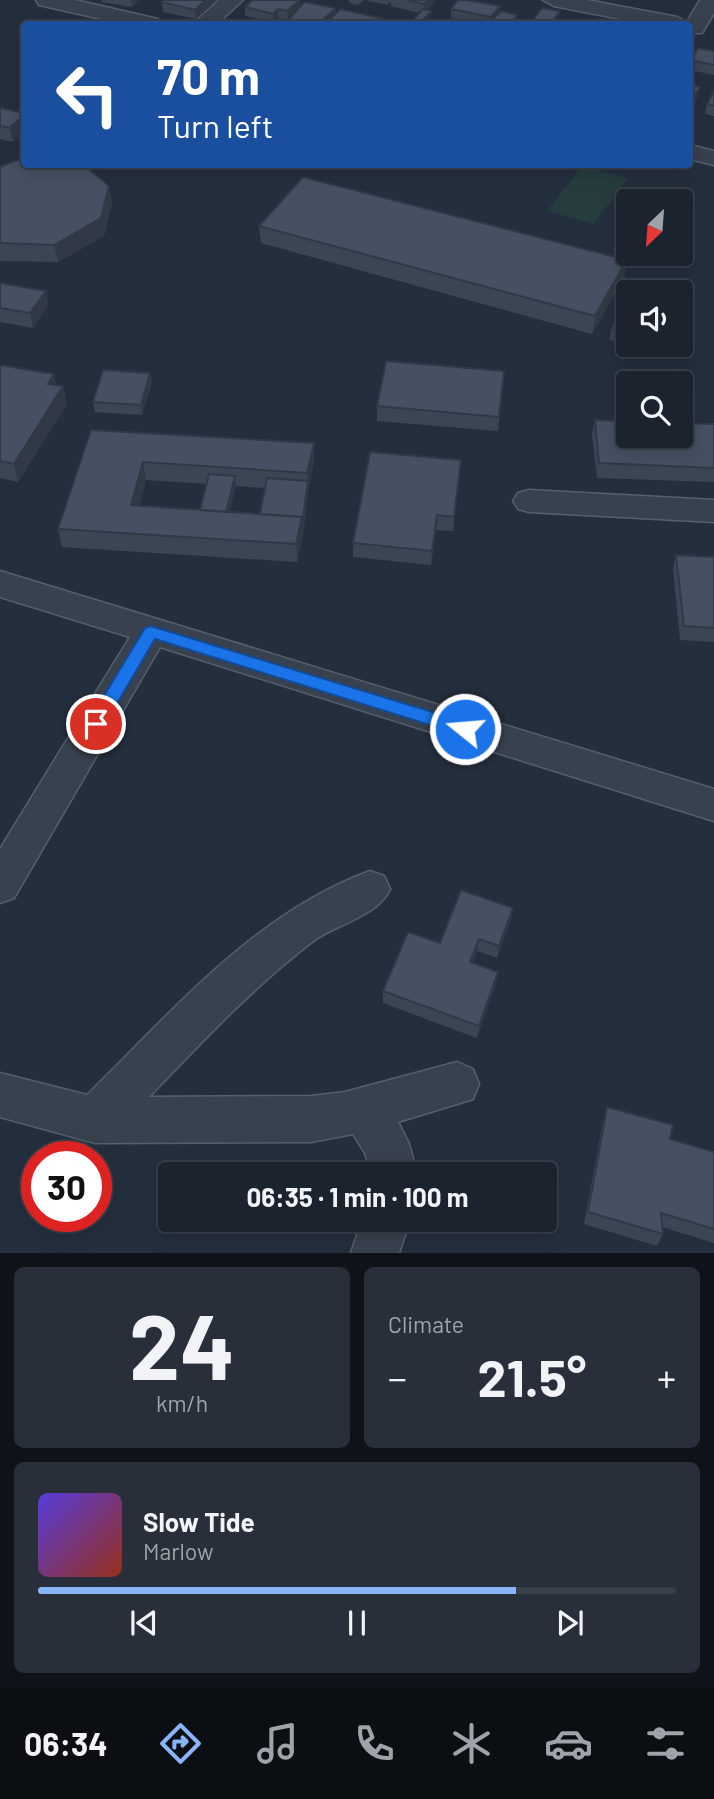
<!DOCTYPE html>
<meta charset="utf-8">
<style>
body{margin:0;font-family:Barlow,sans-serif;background:#282f3a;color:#f1f3f6;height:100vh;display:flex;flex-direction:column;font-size:26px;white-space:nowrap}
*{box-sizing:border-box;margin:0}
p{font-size:23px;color:#a0a4aa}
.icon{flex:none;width:38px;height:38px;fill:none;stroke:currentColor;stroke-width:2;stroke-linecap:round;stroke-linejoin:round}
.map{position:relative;height:1253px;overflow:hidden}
.panel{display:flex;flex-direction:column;gap:14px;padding:14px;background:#0f1319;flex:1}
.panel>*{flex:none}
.hud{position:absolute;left:21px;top:21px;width:672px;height:147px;border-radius:7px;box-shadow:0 4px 18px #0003,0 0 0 2px #39404a;background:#1a4fa0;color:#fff;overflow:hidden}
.needle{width:46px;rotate:205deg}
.tools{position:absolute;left:616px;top:189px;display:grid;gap:14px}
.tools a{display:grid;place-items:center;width:77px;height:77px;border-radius:7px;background:#1b232e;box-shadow:0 4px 18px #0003,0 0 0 2px #39404a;font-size:35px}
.speed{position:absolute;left:21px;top:1141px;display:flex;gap:14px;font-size:35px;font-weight:700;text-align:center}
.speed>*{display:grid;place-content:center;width:91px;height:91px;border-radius:50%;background:#1b232e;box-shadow:0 4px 18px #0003,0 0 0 2px #39404a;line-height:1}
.speed .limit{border:10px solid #d22;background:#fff;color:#111}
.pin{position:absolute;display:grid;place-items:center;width:60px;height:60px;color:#fff;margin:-30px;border:4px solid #fff;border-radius:50%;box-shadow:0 2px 7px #0007}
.me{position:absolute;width:77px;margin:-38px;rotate:287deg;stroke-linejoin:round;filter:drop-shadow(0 0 5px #0008)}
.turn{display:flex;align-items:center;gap:24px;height:147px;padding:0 21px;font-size:32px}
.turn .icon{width:91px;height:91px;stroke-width:2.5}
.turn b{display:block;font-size:49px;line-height:60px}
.big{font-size:52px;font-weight:700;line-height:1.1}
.panel .tile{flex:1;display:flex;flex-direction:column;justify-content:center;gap:10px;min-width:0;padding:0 24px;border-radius:10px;background:#282f3a}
.panel .dial{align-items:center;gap:0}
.dial b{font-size:91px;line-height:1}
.song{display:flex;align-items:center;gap:21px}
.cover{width:84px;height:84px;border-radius:10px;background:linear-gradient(135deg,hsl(250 70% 55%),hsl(10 70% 35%))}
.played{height:7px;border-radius:4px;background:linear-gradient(90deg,#8ab4f8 75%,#39404a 75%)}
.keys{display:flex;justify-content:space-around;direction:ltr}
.heat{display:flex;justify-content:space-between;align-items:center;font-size:38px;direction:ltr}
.panel .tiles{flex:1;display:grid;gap:14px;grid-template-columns:1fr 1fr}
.tile:last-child{grid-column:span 2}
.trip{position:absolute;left:158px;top:1162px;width:399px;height:70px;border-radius:7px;background:#1b232e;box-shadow:0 4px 18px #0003,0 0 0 2px #39404a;font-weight:700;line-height:70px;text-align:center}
.menu{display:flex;height:112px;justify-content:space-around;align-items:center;background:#0b0e12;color:#a0a4aa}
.menu .icon{width:49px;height:49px}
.menu .current{color:#8ab4f8}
.menu b{font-size:32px;color:#f1f3f6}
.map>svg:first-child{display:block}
.green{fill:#263c3f}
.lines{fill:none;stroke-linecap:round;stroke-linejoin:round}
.street-casing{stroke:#565f6c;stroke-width:3}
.street{fill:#38414e;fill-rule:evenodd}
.wall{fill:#3b4654;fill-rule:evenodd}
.shaded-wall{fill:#303945}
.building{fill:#455162;stroke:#303945;stroke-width:2}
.route{fill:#1a73e8;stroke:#114b97;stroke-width:2}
</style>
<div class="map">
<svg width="714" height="1253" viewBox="0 0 714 1253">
<rect width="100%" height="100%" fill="#242f3e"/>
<path class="green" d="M582 166 628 178 594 224 547 211Z"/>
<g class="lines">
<g class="street-casing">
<path id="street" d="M36 0H75L158 19 161 24H124L39 5Z
M219 0H243L217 24H193Z
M543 0H587L677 17 687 22 700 0H714V13L702 33H690V24H646L554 6Z
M690 145 714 151V165L690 159Z
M529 490 714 500V522L529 512 518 509 513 501 518 493Z
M0 571 714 789V821L160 647 14 898 0 903V849L130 637 0 597Z
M370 871 384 876 390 889C377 917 336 924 312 942 252 988 201 1043 149 1097L311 1096 345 1092 457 1062 473 1069 479 1084 473 1099 398 1122 409 1144 417 1174H371L365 1153 353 1134 311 1142 95 1143 0 1117V1073L87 1095C172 1012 255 913 370 871Z
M362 1220H410L399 1253H351Z"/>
</g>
<use href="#street" class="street"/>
</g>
<path class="wall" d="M102 0H140L132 7 102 2Z
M165 0H217L196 19 163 12 162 2Z
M300 0V7L336 8V13L408 24H285L288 20 278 18 274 22 245 16V7Z
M349 0H364L358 5 349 3Z
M365 0H435V2L427 10 431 16 391 6V2L387 5Z
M451 9 517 15V19L514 24H480L451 18Z
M560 11 559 16 553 24H532L533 20Z
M714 51V75L690 70 691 60Z
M690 84 700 87 698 96 692 109H690Z
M714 91V116L705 114 707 104Z
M0 108 24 113V131L13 142 0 139Z
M0 167 112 203 104 236 58 262 0 261Z
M259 226 627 260 624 278 592 334 261 243Z
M0 283 46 291 48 305 33 328 0 322Z
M628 298V344L609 340 611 329Z
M0 365 56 385 63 386 67 404 18 482 0 478Z
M504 371 498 431 377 421V406Z
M150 373 152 383 142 415 95 412 93 402Z
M595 420 714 424V482L597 478 592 434Z
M91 430 314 461 308 491 303 535 297 562 62 547 58 529ZM146 480 207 484 200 510 139 506ZM236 486 265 488 260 514 229 512Z
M461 460 453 531 436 530 431 565 353 557V543Z
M676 555 714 557V642L680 640 673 569Z
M511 920 497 958 477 951 473 963 496 984 477 1038 383 1003V991L440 943Z
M607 1107 670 1139 714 1152V1243L662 1227 663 1234 657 1246 584 1224 603 1121Z"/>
<path class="shaded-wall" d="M131 0H140L132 7Z
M206 0H217L196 19 195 10Z
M300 0V9L288 20 287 11Z
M428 0H435V2L424 13V4Z
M500 6 499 16 491 21V24V17Z
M336 8V17L329 20V24H319Z
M278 9V18L273 23V14Z
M432 11 431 16 424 24H419Z
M560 11 559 16 553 24H551Z
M700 87 698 96 692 109 693 100Z
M24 115V131L13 142 10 128Z
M109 186 112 203 104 236 58 262 54 245Z
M627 260 624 278 592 334 595 316Z
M46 291 48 305 33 328 30 313Z
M150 373 152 383 142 415 141 405Z
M54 374 58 392 48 384Z
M63 386 67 404 18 482 14 464Z
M314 443V461L308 491 303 535 297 562 296 544 308 481 307 473Z
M143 462 146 480 134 523 131 505Z
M235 476 236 486 225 530 224 520Z
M437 515 436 530 431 565 432 551Z
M513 908 511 920 497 958 499 946Z
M479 939 477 951 469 974 470 962Z
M498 972 496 984 477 1038 479 1026Z"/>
<path class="building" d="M165 0H206L195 10 162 2Z
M253 0H300L287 11 278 9 273 14 245 7Z
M407 0H428L424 4Z
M458 0H465L500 6 491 17 451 9Z
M304 2 336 8 319 24H285Z
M542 8 560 11 551 23 533 20Z
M340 9 408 24H350L329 20Z
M423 9 432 11 419 24H409Z
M501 11 517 15 512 24 491 21Z
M266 20 280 23 278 24H262Z
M698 48 714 51V65L691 60Z
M690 84 700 87 693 100 690 99Z
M714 91V106L707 104Z
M0 108 24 113V115L10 128 0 126Z
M17 160H24V164H83L109 186 101 218 54 245 0 243V167Z
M303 177 627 260 595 316 259 226Z
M0 283 46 291 30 313 0 308Z
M628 298V334L611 329Z
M386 361 504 371 499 417 377 406Z
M0 365 54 374 48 384 63 386 14 464 0 461Z
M103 370 150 373 141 405 93 402Z
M595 420 628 421V436H681V423L714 424V468L599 463Z
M91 430 314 443 307 473 143 462 131 505 302 517 296 544 58 529Z
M370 452 461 460 454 517 437 515 432 551 353 543Z
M209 474 235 476 226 512 200 510Z
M267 478 308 481 302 525V517L260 514Z
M676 555 714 557V628L684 626Z
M461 890 513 908 499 946 479 939 470 962 498 972 479 1026 383 991 408 932 440 943Z
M607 1107 673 1125 670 1139 714 1152V1229L661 1213 663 1234 588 1212Z"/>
<path class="route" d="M151 626 465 722 474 729 465 736 155 639 102 729H90L88 724 90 719 145 628Z"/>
</svg>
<div class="tools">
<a><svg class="needle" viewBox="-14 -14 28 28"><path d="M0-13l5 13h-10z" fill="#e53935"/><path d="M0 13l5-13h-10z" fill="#a0a4aa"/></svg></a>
<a><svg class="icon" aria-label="sound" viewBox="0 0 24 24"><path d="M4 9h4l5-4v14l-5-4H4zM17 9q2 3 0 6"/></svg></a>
<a><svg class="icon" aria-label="search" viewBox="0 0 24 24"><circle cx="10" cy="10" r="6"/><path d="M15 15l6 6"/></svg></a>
</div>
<div class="speed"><div class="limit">30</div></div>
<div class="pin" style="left:96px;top:724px;background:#d93025"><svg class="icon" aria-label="arrive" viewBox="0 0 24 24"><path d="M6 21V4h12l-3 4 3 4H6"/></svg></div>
<svg class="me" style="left:465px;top:729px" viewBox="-20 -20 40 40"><circle r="17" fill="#1a73e8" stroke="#fff" stroke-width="3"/><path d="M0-11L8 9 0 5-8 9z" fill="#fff"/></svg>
<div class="trip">06:35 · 1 min · 100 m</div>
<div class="hud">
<div class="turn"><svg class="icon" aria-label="left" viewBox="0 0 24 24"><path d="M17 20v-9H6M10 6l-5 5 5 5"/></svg><div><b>70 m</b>Turn left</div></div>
</div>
</div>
<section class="panel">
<div class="tiles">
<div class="tile dial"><b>24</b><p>km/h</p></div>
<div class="tile"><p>Climate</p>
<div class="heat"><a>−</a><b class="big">21.5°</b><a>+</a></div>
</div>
<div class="tile">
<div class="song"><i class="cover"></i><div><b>Slow Tide</b><p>Marlow</p></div></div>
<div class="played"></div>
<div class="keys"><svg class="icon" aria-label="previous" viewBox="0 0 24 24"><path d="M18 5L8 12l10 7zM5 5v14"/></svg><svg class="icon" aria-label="pause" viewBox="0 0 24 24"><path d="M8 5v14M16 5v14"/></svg><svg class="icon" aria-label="next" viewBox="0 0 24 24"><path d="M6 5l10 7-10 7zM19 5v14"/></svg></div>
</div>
</div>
</section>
<nav class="menu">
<b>06:34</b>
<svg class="icon current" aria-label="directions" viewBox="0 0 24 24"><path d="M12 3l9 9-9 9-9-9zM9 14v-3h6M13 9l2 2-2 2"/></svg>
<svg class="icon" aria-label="music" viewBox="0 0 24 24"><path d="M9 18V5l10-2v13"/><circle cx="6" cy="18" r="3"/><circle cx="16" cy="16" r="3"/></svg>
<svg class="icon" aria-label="phone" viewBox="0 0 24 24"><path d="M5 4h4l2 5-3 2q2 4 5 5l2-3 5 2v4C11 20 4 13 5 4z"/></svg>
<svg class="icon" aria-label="climate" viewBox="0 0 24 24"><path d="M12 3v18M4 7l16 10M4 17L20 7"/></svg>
<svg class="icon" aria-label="car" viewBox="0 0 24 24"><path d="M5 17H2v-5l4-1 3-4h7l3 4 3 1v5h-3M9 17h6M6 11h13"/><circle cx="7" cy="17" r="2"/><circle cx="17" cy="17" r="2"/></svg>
<svg class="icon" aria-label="filters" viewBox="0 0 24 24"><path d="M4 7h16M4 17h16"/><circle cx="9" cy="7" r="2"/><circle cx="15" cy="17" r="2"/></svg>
</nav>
